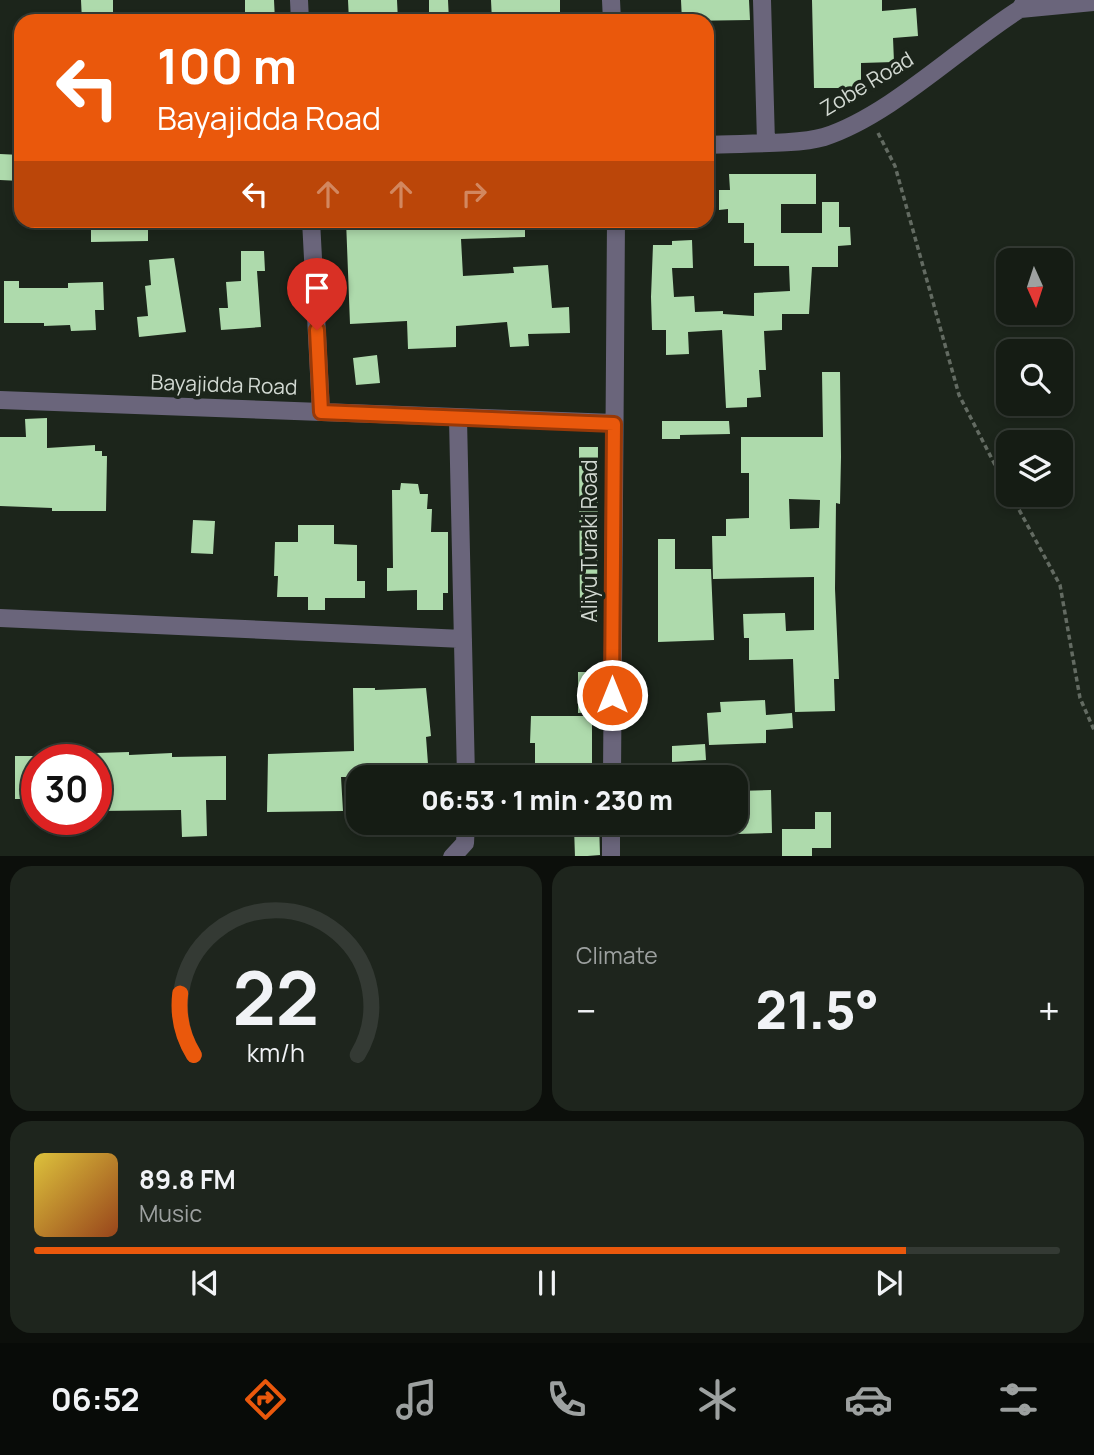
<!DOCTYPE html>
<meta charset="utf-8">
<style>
body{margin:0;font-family:Manrope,sans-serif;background:#1e251d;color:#f1f3f6;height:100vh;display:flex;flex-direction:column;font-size:26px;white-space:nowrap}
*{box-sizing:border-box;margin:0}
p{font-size:23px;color:#9da1a0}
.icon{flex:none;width:38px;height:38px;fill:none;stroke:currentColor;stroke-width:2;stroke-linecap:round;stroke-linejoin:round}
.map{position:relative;height:856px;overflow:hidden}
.panel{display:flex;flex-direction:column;gap:10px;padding:10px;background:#0c0f0b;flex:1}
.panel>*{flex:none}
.top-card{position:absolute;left:14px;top:14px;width:700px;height:214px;border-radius:21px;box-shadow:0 4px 10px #0003,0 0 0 2px #343a34;background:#ea580c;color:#fff;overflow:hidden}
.needle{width:46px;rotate:177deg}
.fabs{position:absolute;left:996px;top:248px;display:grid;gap:14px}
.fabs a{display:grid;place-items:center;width:77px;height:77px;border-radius:14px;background:#151c14;box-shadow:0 4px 10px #0003,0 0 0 2px #343a34;font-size:35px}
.speed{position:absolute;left:21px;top:744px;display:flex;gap:14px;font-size:35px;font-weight:700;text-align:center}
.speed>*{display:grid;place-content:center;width:91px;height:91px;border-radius:50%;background:#151c14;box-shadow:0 4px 10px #0003,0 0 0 2px #343a34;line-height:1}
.speed .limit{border:10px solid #d22;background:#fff;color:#111}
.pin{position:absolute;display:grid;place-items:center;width:60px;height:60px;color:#fff;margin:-72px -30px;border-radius:50% 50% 50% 0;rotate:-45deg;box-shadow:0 0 7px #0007}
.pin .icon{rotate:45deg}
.me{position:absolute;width:77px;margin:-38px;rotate:0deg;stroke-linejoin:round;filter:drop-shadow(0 0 5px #0008)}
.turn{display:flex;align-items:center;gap:24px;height:147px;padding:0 28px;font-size:32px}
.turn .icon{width:91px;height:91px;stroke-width:2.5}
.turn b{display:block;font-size:49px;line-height:60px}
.lanes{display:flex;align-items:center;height:66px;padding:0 28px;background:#0003;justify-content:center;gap:35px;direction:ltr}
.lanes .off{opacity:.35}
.big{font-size:52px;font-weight:800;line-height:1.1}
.panel .tile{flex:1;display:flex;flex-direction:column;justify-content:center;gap:10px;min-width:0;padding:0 24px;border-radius:21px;background:#1e251d}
.panel .dial{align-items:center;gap:0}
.dial svg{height:182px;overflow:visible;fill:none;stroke:#343a34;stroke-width:7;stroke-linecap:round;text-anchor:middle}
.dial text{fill:#f1f3f6;stroke:none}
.song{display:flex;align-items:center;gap:21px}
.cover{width:84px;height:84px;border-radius:10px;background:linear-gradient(135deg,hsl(50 70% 55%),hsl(20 70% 35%))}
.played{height:7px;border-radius:4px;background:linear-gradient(90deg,#ea580c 85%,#343a34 85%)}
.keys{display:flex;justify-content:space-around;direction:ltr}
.heat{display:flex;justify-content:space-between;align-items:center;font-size:38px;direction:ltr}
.panel .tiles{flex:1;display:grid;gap:10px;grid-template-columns:1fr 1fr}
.tile:last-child{grid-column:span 2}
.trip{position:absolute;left:346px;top:765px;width:402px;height:70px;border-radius:21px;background:#151c14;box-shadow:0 4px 10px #0003,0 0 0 2px #343a34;font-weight:800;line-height:70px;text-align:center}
.menu{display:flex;height:112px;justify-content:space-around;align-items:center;background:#080b08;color:#9da1a0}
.menu .icon{width:49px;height:49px}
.menu .on{color:#ea580c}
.menu b{font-size:32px;color:#f1f3f6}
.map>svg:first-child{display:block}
.building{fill:#aedaac;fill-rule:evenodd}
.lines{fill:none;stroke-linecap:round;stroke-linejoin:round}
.path{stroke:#636b62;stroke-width:3.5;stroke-dasharray:5 3.5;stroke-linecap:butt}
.minor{stroke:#6a657b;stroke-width:18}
.route-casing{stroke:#983908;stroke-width:18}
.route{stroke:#ea580c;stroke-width:12}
.labels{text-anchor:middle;stroke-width:7;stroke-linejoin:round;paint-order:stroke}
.street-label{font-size:21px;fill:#d2d9d2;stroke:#1c251b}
</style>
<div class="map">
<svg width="1094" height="857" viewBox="0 0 1094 857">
<rect width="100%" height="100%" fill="#1c251b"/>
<path class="building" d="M81 0H113V21H82Z
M245 0H274L275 21H245Z
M348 0H397L398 21H349Z
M429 0H448L449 21H429Z
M491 0H560V12L521 14V21H492Z
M681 0H749L750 20 682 21Z
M812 0H882V11L916 8 918 36 893 38 894 62 861 63V88H814Z
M0 154 21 155V181L0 180Z
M729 174H816V204H781V233H822V202H839V227H850L851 245 838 246V267H812L809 314H782V330L764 331 766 370H759L761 397 747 398V407L726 408 722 330 688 332 689 354 666 355V330H652L651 297 653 245H672V241L692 240 693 268H672L674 297 694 296 695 312 723 311V314L754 316V293L790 291 789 266H754V243H744V223H728V209L719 210V190H730Z
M91 220H148V241L91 242Z
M346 220H525V237L461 239 463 276 514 273 513 267 548 265 552 308 569 307 570 333 528 334 529 346 510 347 507 322 456 326V347L408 349 407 321 350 324Z
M241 251H264L265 271H257L261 327 221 330 219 308H228L226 282 241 281Z
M174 258 186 332 139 337 137 317 148 316 145 286 151 285 149 260Z
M4 281H19V288H68V283L103 282 104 310H95L96 330 71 331 70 325 44 326V323H4Z
M377 355 380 383 356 385 353 358Z
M822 372H840L841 457 840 504 836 503 835 589 839 679H834L835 711 795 712 793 659 749 660V638H744L743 614 785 613 786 631 814 630V577L713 579 712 536H726V519L749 518V473H741V437H823ZM789 499 820 500 819 528 790 529Z
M47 418V448L95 445V451H102V456H107L106 511H52V508L0 506V437H26L25 419Z
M662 421H729L730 434 680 435V439H662Z
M579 447H598L597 620H580Z
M401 483 418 484 420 494H428L427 509H432L431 532H448V593H443V610H417V590L387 591V568H393L392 490H400Z
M193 520 215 521 213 554 191 553Z
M298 525H334V544L357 545V581H365V598H325V610H308V597H277L278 576H274L275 542H298Z
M658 539H675V569H711L714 640 658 642Z
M578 672H593L594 712 578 713Z
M353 688H375V690L426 688 431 736 426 737 429 777H341L343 811 267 812 268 754 354 751Z
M765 700 766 715 792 713 793 728 766 730V743L709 745 707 713 721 712 720 702Z
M531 716H592V777H535V743H530Z
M705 744 706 760 672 762V746Z
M129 752V755L172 753V757L226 756V800H206L207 836 182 837 181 810 99 811 96 753Z
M15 756H37V799H15Z
M771 790 772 833 737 834V791Z
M815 812H831V848H812V856H782V829H815Z
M578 822H599L600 855 575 857 574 827H578Z"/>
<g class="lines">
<path class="path" d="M878 133 895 166 959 395 1008 490
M1011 495 1060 585 1080 698 1094 730"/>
<path class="minor" d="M299 0 300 21
M611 0 612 21
M762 0 766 142
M1020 9 1094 2
M707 145C737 143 797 145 824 137 890 116 961 46 1020 9L1026 0
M311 220 321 412
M0 400 614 423
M458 419 466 777
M0 618 463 639
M612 777 616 220
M452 857 465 843 466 822
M611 857V822"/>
</g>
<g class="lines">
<g class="route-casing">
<path id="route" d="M317 330 321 412 614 424 612 695"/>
</g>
<use href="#route" class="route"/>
</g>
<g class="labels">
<g class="street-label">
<text transform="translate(867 84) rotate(-31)" y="7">Zobe Road</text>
<text transform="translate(224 385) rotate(2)" y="7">Bayajidda Road</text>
<text transform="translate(590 541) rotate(-90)" y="7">Aliyu Turaki Road</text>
</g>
</g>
</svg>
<div class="fabs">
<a><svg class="needle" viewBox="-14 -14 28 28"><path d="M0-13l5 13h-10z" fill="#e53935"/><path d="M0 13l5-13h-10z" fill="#9da1a0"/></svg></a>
<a><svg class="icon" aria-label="search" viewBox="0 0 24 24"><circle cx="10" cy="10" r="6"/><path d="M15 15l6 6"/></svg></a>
<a><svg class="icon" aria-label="layers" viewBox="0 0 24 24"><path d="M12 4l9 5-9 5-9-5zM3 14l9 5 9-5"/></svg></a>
</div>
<div class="speed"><div class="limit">30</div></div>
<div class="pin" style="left:317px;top:330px;background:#d93025"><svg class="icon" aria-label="arrive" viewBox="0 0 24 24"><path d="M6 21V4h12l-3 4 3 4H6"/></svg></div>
<svg class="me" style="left:612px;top:695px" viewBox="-20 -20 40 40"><circle r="17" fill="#ea580c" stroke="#fff" stroke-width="3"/><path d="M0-11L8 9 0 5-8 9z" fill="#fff"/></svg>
<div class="trip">06:53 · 1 min · 230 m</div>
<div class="top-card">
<div class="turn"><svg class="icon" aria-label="left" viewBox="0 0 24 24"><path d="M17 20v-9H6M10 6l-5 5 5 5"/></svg><div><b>100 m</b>Bayajidda Road</div></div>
<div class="lanes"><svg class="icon" aria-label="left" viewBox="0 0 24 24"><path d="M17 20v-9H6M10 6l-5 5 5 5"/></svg><svg class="icon off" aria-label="ahead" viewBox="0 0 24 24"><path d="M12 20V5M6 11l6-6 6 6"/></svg><svg class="icon off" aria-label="ahead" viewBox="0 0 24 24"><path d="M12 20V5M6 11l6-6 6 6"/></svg><svg class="icon off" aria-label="right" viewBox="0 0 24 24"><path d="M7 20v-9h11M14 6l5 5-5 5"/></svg></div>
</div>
</div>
<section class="panel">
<div class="tiles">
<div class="tile dial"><svg viewBox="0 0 100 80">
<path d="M14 69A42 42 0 1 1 86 69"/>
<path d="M14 69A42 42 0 0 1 8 42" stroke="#ea580c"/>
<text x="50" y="56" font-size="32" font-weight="700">22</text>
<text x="50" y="72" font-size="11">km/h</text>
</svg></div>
<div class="tile"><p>Climate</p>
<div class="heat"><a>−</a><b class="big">21.5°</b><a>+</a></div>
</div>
<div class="tile">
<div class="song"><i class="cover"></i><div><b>89.8 FM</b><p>Music</p></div></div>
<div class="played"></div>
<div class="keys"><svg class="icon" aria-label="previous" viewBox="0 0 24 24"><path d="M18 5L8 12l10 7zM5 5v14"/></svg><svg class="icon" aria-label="pause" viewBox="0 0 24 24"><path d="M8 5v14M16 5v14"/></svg><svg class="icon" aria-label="next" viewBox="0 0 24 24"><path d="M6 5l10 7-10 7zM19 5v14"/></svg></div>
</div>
</div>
</section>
<nav class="menu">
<b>06:52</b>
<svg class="icon on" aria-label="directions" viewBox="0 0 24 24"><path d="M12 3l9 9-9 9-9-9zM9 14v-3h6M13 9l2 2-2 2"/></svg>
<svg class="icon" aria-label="music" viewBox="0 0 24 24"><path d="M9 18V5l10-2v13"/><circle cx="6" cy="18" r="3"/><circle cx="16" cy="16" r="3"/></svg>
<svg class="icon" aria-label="phone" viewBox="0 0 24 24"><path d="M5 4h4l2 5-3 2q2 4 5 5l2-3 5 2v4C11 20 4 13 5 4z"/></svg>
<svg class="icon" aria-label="climate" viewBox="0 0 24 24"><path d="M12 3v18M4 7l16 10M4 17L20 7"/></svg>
<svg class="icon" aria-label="car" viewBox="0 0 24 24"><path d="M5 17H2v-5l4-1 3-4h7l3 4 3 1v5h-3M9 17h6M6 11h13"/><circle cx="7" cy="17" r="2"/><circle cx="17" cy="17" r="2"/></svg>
<svg class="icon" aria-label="filters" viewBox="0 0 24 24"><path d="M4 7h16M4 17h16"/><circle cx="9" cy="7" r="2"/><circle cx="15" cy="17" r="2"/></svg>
</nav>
